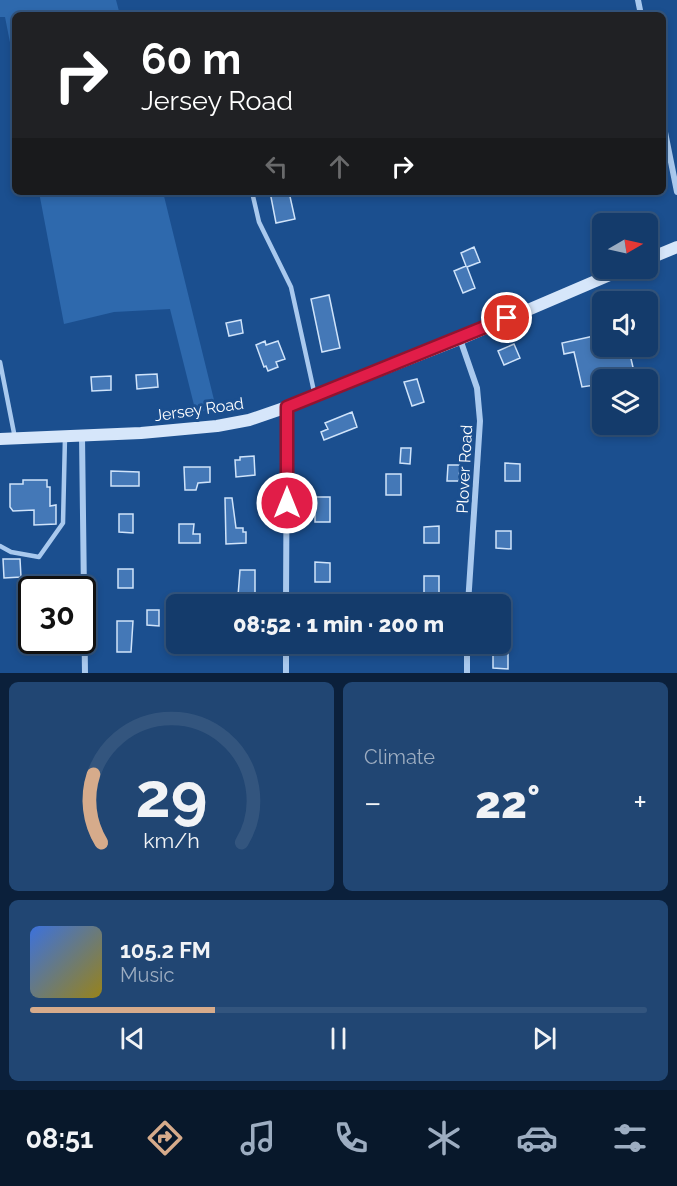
<!DOCTYPE html>
<meta charset="utf-8">
<style>
body{margin:0;font-family:Raleway,sans-serif;background:#214673;color:#f1f3f6;height:100vh;display:flex;flex-direction:column;font-size:22px;white-space:nowrap}
*{box-sizing:border-box;margin:0}
p{font-size:20px;color:#9dadc1}
.icon{flex:none;width:33px;height:33px;fill:none;stroke:currentColor;stroke-width:2;stroke-linecap:round;stroke-linejoin:round}
.map{position:relative;height:673px;overflow:hidden}
.sheet{display:flex;flex-direction:column;gap:9px;padding:9px;background:#0b203b;flex:1}
.sheet>*{flex:none}
.guide{position:absolute;left:12px;top:12px;width:654px;height:183px;border-radius:9px;box-shadow:0 3px 9px #0003,0 0 0 2px #33557e;background:#202124;color:#fff;overflow:hidden}
.needle{width:39px;rotate:81deg}
.fabs{position:absolute;left:592px;top:213px;display:grid;gap:12px}
.fabs a{display:grid;place-items:center;width:66px;height:66px;border-radius:9px;background:#143b6b;box-shadow:0 3px 9px #0003,0 0 0 2px #33557e;font-size:30px}
.speed{position:absolute;left:18px;top:576px;display:flex;gap:12px;font-size:30px;font-weight:700;text-align:center}
.speed>*{display:grid;place-content:center;width:78px;height:78px;border-radius:50%;background:#143b6b;box-shadow:0 3px 9px #0003,0 0 0 2px #33557e;line-height:1}
.speed .limit{border:3px solid #111;border-radius:9px;background:#fff;color:#111}
.pin{position:absolute;display:grid;place-items:center;width:51px;height:51px;color:#fff;margin:-26px;border:3px solid #fff;border-radius:50%;box-shadow:0 2px 6px #0007}
.me{position:absolute;width:66px;margin:-33px;rotate:0deg;stroke-linejoin:round;filter:drop-shadow(0 0 4px #0008)}
.turn{display:flex;align-items:center;gap:21px;height:126px;padding:0 30px;font-size:27px}
.turn .icon{width:78px;height:78px;stroke-width:2.5}
.turn b{display:block;font-size:42px;line-height:51px}
.lanes{display:flex;align-items:center;height:57px;padding:0 30px;background:#0003;justify-content:center;gap:30px;direction:ltr}
.lanes .off{opacity:.35}
.big{font-size:45px;font-weight:800;line-height:1.1}
.sheet .widget{flex:1;display:flex;flex-direction:column;justify-content:center;gap:9px;min-width:0;padding:0 21px;border-radius:9px;background:#214673}
.sheet .dial{align-items:center;gap:0}
.dial svg{height:156px;overflow:visible;fill:none;stroke:#33557e;stroke-width:7;stroke-linecap:round;text-anchor:middle}
.dial text{fill:#f1f3f6;stroke:none}
.song{display:flex;align-items:center;gap:18px}
.cover{width:72px;height:72px;border-radius:9px;background:linear-gradient(135deg,hsl(220 70% 55%),hsl(50 70% 35%))}
.played{height:6px;border-radius:3px;background:linear-gradient(90deg,#d6ab8b 30%,#33557e 30%)}
.keys{display:flex;justify-content:space-around;direction:ltr}
.heat{display:flex;justify-content:space-between;align-items:center;font-size:33px;direction:ltr}
.sheet .tiles{flex:1;display:grid;gap:9px;grid-template-columns:1fr 1fr}
.widget:last-child{grid-column:span 2}
.trip{position:absolute;left:166px;top:594px;width:345px;height:60px;border-radius:9px;background:#143b6b;box-shadow:0 3px 9px #0003,0 0 0 2px #33557e;font-weight:800;line-height:60px;text-align:center}
.tab-bar{display:flex;height:96px;justify-content:space-around;align-items:center;background:#08182b;color:#9dadc1}
.tab-bar .icon{width:42px;height:42px}
.tab-bar .current{color:#d6ab8b}
.tab-bar b{font-size:27px;color:#f1f3f6}
.map>svg:first-child{display:block}
.green{fill:#2e69ad}
.building{fill:#4478b7;stroke:#cfe3fa;stroke-width:1.5}
.lines{fill:none;stroke-linecap:round;stroke-linejoin:round}
.lane{stroke:#a9c9ee;stroke-width:4.5}
.street{stroke:#a9c9ee;stroke-width:6}
.secondary{stroke:#d6e6fa;stroke-width:12}
.route-casing{stroke:#92132f;stroke-width:15}
.route{stroke:#e11d48;stroke-width:10}
.labels{text-anchor:middle;stroke-width:6;stroke-linejoin:round;paint-order:stroke}
.street-label{font-size:16px;fill:#fff;stroke:#1b4f8f}
</style>
<div class="map">
<svg width="677" height="673" viewBox="0 0 677 673">
<rect width="100%" height="100%" fill="#1b4f8f"/>
<path class="green" d="M0 0H116L120 15H15V68L5 17H0Z
M39 192H163L216 408 196 413 170 309 114 312 64 324Z"/>
<path class="building" d="M270 192H289L295 219 276 223Z
M474 247 480 262 467 267 475 288 463 293 454 271 466 266 461 253Z
M329 295 340 348 322 352 311 299Z
M241 320 243 333 229 336 226 323Z
M603 334V346H628L636 380H603L601 384 582 387 574 352 564 354 562 343Z
M265 341 266 345 278 341 285 359 276 362 278 367 268 371 266 366 264 367 256 345Z
M514 344 520 358 504 365 498 351Z
M157 374 158 387 137 389 136 375Z
M111 376V390L92 391 91 377Z
M417 379 424 402 412 406 404 382Z
M352 412 357 427 324 440 321 432 328 429 325 423Z
M401 448H411L410 464 400 463Z
M254 456 255 475 236 477 235 460H240V457Z
M505 463 520 464V481H505Z
M448 465H460L459 481H447Z
M184 467H210V482L198 483 196 490H185Z
M111 471 139 472V486H111Z
M386 474H401V495H386Z
M23 480H47V487H50V506L56 505V524L34 525V510L13 511 10 507V484H23Z
M315 497H330V522H315Z
M225 498H232L236 528H243V532H246V543L226 544Z
M119 514H133V533L119 532Z
M179 524H194L193 534H200V543H179Z
M439 526V543H424V527Z
M496 531H511V549L496 548Z
M3 559H20L21 577 4 578Z
M315 562 330 563V582H315Z
M118 569H133V588H118Z
M240 570H255V596H238Z
M424 576H439V593H424Z
M147 610H159V626L147 625Z
M19 613 32 614V628H19Z
M117 621H133L131 652H117Z
M28 640H45L46 650 28 651Z
M493 651H508V669L493 668Z"/>
<g class="lines">
<path class="lane" d="M252 192 259 222 291 287 315 396
M0 362 15 438
M0 546 11 552 39 557 63 523 65 437"/>
<path class="street" d="M638 0 641 15
M663 122 677 192
M460 339 477 388 480 421 468 604
M82 436 85 673
M286 604 287 407
M286 673V644
M467 673V644"/>
<path class="secondary" d="M648 259 677 247
M0 439 141 433 217 426 249 420 287 407 460 339 626 268"/>
</g>
<g class="lines">
<g class="route-casing">
<path id="route" d="M287 503V407L507 318"/>
</g>
<use href="#route" class="route"/>
</g>
<g class="labels">
<g class="street-label">
<text transform="translate(199 409) rotate(-8)" y="6">Jersey Road</text>
<text transform="translate(464 469) rotate(-87)" y="6">Plover Road</text>
</g>
</g>
</svg>
<div class="fabs">
<a><svg class="needle" viewBox="-14 -14 28 28"><path d="M0-13l5 13h-10z" fill="#e53935"/><path d="M0 13l5-13h-10z" fill="#9dadc1"/></svg></a>
<a><svg class="icon" aria-label="sound" viewBox="0 0 24 24"><path d="M4 9h4l5-4v14l-5-4H4zM17 9q2 3 0 6"/></svg></a>
<a><svg class="icon" aria-label="layers" viewBox="0 0 24 24"><path d="M12 4l9 5-9 5-9-5zM3 14l9 5 9-5"/></svg></a>
</div>
<div class="speed"><div class="limit">30</div></div>
<div class="pin" style="left:507px;top:318px;background:#d93025"><svg class="icon" aria-label="arrive" viewBox="0 0 24 24"><path d="M6 21V4h12l-3 4 3 4H6"/></svg></div>
<svg class="me" style="left:287px;top:503px" viewBox="-20 -20 40 40"><circle r="17" fill="#e11d48" stroke="#fff" stroke-width="3"/><path d="M0-11L8 9 0 5-8 9z" fill="#fff"/></svg>
<div class="trip">08:52 · 1 min · 200 m</div>
<div class="guide">
<div class="turn"><svg class="icon" aria-label="right" viewBox="0 0 24 24"><path d="M7 20v-9h11M14 6l5 5-5 5"/></svg><div><b>60 m</b>Jersey Road</div></div>
<div class="lanes"><svg class="icon off" aria-label="left" viewBox="0 0 24 24"><path d="M17 20v-9H6M10 6l-5 5 5 5"/></svg><svg class="icon off" aria-label="ahead" viewBox="0 0 24 24"><path d="M12 20V5M6 11l6-6 6 6"/></svg><svg class="icon" aria-label="right" viewBox="0 0 24 24"><path d="M7 20v-9h11M14 6l5 5-5 5"/></svg></div>
</div>
</div>
<section class="sheet">
<div class="tiles">
<div class="widget dial"><svg viewBox="0 0 100 80">
<path d="M14 69A42 42 0 1 1 86 69"/>
<path d="M14 69A42 42 0 0 1 10 34" stroke="#d6ab8b"/>
<text x="50" y="56" font-size="32" font-weight="700">29</text>
<text x="50" y="72" font-size="11">km/h</text>
</svg></div>
<div class="widget"><p>Climate</p>
<div class="heat"><a>−</a><b class="big">22°</b><a>+</a></div>
</div>
<div class="widget">
<div class="song"><i class="cover"></i><div><b>105.2 FM</b><p>Music</p></div></div>
<div class="played"></div>
<div class="keys"><svg class="icon" aria-label="previous" viewBox="0 0 24 24"><path d="M18 5L8 12l10 7zM5 5v14"/></svg><svg class="icon" aria-label="pause" viewBox="0 0 24 24"><path d="M8 5v14M16 5v14"/></svg><svg class="icon" aria-label="next" viewBox="0 0 24 24"><path d="M6 5l10 7-10 7zM19 5v14"/></svg></div>
</div>
</div>
</section>
<nav class="tab-bar">
<b>08:51</b>
<svg class="icon current" aria-label="directions" viewBox="0 0 24 24"><path d="M12 3l9 9-9 9-9-9zM9 14v-3h6M13 9l2 2-2 2"/></svg>
<svg class="icon" aria-label="music" viewBox="0 0 24 24"><path d="M9 18V5l10-2v13"/><circle cx="6" cy="18" r="3"/><circle cx="16" cy="16" r="3"/></svg>
<svg class="icon" aria-label="phone" viewBox="0 0 24 24"><path d="M5 4h4l2 5-3 2q2 4 5 5l2-3 5 2v4C11 20 4 13 5 4z"/></svg>
<svg class="icon" aria-label="climate" viewBox="0 0 24 24"><path d="M12 3v18M4 7l16 10M4 17L20 7"/></svg>
<svg class="icon" aria-label="car" viewBox="0 0 24 24"><path d="M5 17H2v-5l4-1 3-4h7l3 4 3 1v5h-3M9 17h6M6 11h13"/><circle cx="7" cy="17" r="2"/><circle cx="17" cy="17" r="2"/></svg>
<svg class="icon" aria-label="filters" viewBox="0 0 24 24"><path d="M4 7h16M4 17h16"/><circle cx="9" cy="7" r="2"/><circle cx="15" cy="17" r="2"/></svg>
</nav>
